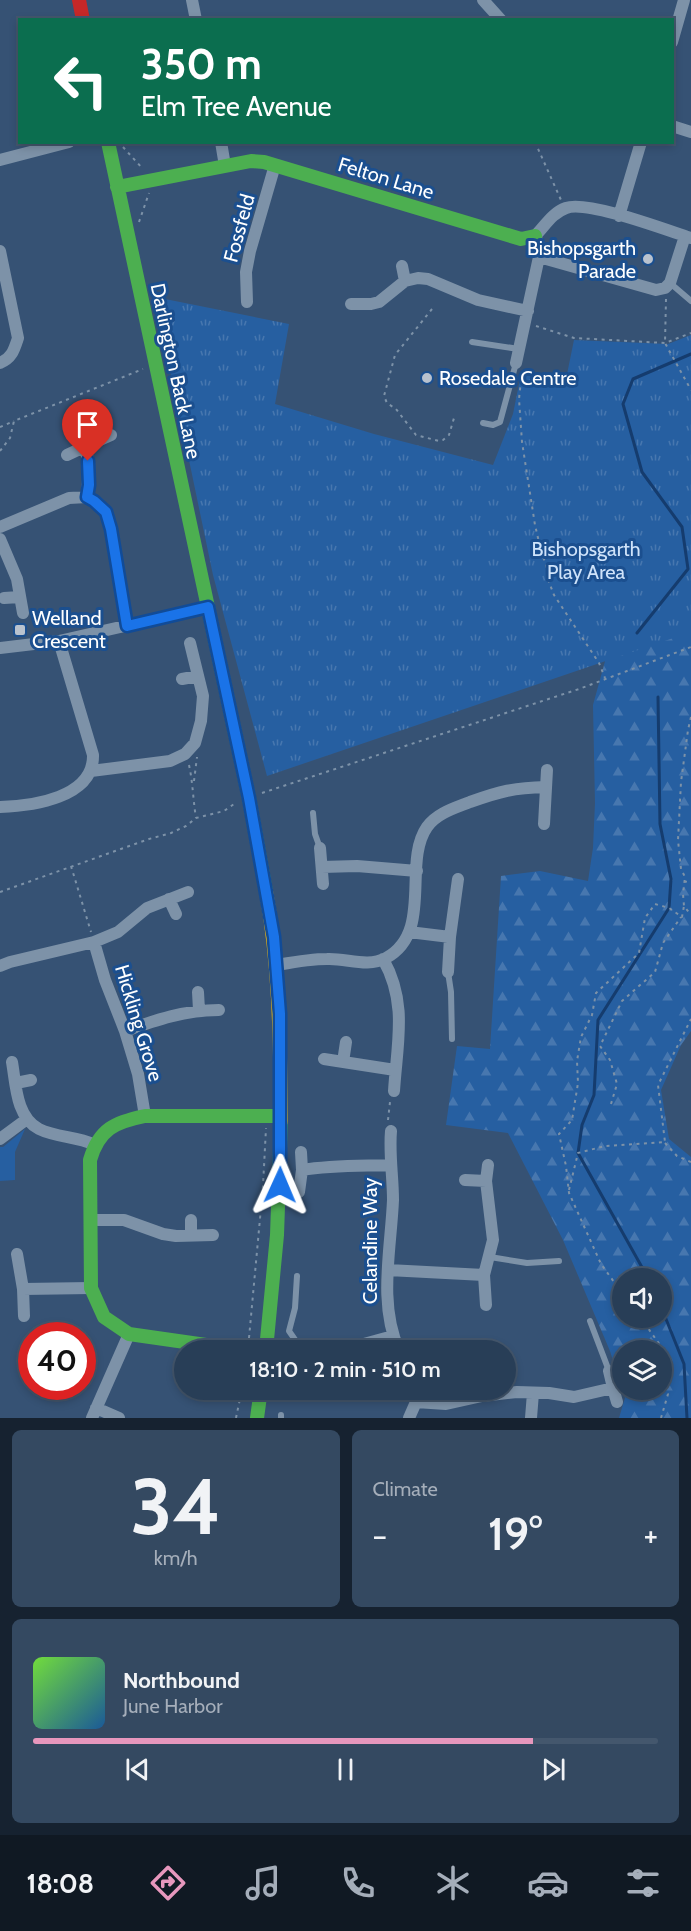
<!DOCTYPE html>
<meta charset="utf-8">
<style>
body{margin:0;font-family:Cabin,sans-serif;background:#344961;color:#f1f3f6;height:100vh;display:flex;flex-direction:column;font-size:22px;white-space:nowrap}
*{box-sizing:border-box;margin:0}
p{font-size:20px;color:#a5aeba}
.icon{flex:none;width:33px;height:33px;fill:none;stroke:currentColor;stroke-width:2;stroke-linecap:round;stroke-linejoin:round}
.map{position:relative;height:1418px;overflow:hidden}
.sheet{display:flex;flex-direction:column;gap:12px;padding:12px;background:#162230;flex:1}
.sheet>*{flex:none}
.guide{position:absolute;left:18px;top:18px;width:656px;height:126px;border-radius:0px;box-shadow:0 3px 9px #0003,0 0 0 2px #44576d;background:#0b6e4f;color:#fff;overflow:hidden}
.buttons{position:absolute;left:612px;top:1268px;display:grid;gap:12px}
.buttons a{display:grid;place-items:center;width:60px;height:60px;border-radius:50%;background:#283e57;box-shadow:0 3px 9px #0003,0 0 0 2px #44576d;font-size:30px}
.speed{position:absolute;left:18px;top:1322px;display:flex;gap:12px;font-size:30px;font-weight:700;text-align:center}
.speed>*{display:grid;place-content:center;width:78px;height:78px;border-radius:50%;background:#283e57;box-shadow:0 3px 9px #0003,0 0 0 2px #44576d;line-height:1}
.speed .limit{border:9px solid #d22;background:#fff;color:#111}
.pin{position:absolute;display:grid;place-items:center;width:51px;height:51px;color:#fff;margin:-62px -26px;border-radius:50% 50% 50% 0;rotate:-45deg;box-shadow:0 0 6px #0007}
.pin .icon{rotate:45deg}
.me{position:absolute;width:66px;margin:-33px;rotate:1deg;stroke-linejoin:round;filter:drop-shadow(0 0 4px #0008)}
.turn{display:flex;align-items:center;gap:21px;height:126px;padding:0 24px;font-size:27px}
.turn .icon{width:78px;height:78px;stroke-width:2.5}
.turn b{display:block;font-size:42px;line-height:51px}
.big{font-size:45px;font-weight:600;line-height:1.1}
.sheet .widget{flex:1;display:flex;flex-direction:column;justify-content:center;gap:9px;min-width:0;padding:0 21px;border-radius:9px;background:#344961}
.sheet .dial{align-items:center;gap:0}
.dial b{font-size:78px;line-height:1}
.song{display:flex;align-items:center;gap:18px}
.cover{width:72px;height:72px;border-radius:9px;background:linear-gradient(135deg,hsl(100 70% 55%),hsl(210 70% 35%))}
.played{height:6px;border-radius:3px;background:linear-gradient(90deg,#e797bd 80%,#44576d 80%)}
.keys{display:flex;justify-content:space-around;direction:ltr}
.heat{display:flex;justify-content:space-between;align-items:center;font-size:33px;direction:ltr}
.sheet .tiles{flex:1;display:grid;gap:12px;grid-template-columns:1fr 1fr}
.widget:last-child{grid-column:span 2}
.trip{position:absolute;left:174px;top:1340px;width:342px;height:60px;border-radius:30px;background:#283e57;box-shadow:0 3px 9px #0003,0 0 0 2px #44576d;font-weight:600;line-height:60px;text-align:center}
.menu{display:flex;height:96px;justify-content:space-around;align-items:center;background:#101923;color:#a5aeba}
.menu .icon{width:42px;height:42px}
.menu .active{color:#e797bd}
.menu b{font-size:27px;color:#f1f3f6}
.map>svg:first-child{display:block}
.green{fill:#265fa1}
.forest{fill:url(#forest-firs);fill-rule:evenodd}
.park{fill:url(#park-tufts)}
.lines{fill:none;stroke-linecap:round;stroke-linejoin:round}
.stream{stroke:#153c6e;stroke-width:3}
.path{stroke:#7d92a8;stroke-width:2;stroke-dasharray:3 4.5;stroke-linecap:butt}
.lane{stroke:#7d92a8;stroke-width:6}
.street{stroke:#7d92a8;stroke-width:12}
.fast{stroke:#4caf50;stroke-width:14}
.slow{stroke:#ffc107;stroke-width:14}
.jam{stroke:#c62828;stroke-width:14}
.route-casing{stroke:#114b97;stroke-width:15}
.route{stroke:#1a73e8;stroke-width:10}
.poi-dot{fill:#b9c2ce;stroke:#1b4f8f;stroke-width:2}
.labels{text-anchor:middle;stroke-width:6;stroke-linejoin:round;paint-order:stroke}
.street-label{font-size:20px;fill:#fff;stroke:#1b4f8f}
.poi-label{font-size:20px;fill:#fff;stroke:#1b4f8f;text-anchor:start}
.park-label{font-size:20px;fill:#cfe3fa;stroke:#1b4f8f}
</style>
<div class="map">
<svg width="691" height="1418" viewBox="0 0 691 1418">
<defs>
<pattern id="forest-firs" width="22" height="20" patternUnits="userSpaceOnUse" patternTransform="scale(1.5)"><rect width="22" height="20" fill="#265fa1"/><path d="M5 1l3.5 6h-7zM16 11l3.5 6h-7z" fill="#4777af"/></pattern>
<pattern id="park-tufts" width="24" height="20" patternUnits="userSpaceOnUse" patternTransform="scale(1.5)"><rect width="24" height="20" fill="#265fa1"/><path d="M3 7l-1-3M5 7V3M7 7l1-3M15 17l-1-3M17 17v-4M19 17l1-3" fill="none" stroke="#4777af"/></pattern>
</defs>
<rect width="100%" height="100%" fill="#365274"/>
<path class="green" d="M25 1129 15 1152V1180L0 1181V1147H3Z"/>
<path class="forest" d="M691 479V1031L681 1045 661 1090 669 1139 691 1157V1418H619L625 1398 610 1351 563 1240 508 1133 446 1125 457 1046 490 1049 501 876 540 871 588 881 593 848 595 803 593 705 618 614ZM622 1278H662V1317H622ZM622 1350H662V1389H622Z"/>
<path class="park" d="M155 297 289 324 275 404 374 434 493 465 513 414 521 374 565 384 574 340 668 344 691 335V632L267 776 213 575Z"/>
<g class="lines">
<path class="stream" d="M637 633 688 569 682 527 642 472 623 404 633 379 691 354
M648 1278 578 1153 582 1125 594 1095 598 1020 669 908 671 879 660 824 658 697
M662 1309 684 1364 687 1418"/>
<path class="path" d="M535 142 561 200
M123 147 143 169
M139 222 149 193
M666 299 665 343 691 390
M432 309 395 355 384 396 387 403 396 409 416 435 439 441 443 440 449 435 454 418
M536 326 574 338 665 343 691 333
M521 380 519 399 522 442 535 525 542 555 546 564 549 582 554 595 599 663 605 678
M0 427 14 421
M0 451 10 438 14 421 143 369
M691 717 688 730 681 782 678 840 681 869 685 877 683 894 684 906 691 915
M189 765C193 783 193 800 196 818
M194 781 197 757
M262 793 579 689 691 647
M71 866 91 932
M684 881 691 883
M0 892 149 839 171 833 186 826 196 818 224 811 237 802
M611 1104 617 1084 610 1060 600 1046 622 1001 655 972 663 943 681 917
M388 1120 390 1102
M665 1143 677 1156 691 1162
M569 1190 578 1153 605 1146 665 1142 658 1085 691 1019
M622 1293 601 1264 569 1193 566 1166 559 1134 572 1120 578 1083 577 1061 581 1037 592 1015 596 993 639 953 645 918 655 904 669 908 682 917 684 906
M640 1317 660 1345 661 1350
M249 1338 263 1186 266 1128
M236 1418 242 1389
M661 1418 668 1394 662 1355"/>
<path class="lane" d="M670 283 691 301
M472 342 519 349
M483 423 493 425 500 422 516 363
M313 813 315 834 320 848
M448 972 451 992 452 1039
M490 1257 527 1263 559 1261
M297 1276 295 1308 289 1331 298 1344
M590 1321 609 1371
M281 1415V1418"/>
<path class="street" d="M192 0 196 20
M483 0 501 20
M672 42 684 0
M672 126 691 132
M221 142 225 166
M0 160 69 142
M619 216 641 142
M0 251 18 338C14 350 12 358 0 363
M539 257 656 290 665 288 670 283 685 236
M402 266 405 281
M247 302 246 272 250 251 275 165
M351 304H371L379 302 405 281 418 278 428 279 478 300 528 311
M516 363 539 257 540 247 535 236C545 226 552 213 566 208 587 200 666 230 691 238
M67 455 84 447
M87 497 89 462 84 447 111 435
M0 527 69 498 87 497 94 501 106 512 111 529 127 626
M0 539 17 579 23 613
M4 598 20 597
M0 648 59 641 208 607
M182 679 198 676
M91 771 170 761 185 754 195 743 201 721 203 696 190 643
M0 807C32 806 94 798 93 755L59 641
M544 824 547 770
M320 848 323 884
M322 867 357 866 417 871
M169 899 176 914
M409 932 450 937
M94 942 118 932 147 908 188 892
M383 959C408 1003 397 1043 394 1091
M277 965C294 962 310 959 327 959 347 958 367 968 386 958 434 932 402 863 427 827 437 813 455 808 470 802 501 791 513 788 546 787
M0 966 10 962 94 942 105 980 125 1031 138 1074 145 1116
M448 972 450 937 458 879
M198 992 199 1010
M125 1031C156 1020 185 1010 219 1010
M324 1059 395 1070
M12 1062C16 1085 16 1117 39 1129 55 1137 77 1137 93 1144
M343 1062 346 1042
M16 1083 31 1080
M391 1131C389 1154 393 1177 393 1200 391 1249 378 1304 399 1350
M0 1139 27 1119
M301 1152 302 1170C332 1165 361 1166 390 1165
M465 1180 486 1181
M299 1192 302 1170
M91 1220H124L163 1234 176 1236 213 1235
M191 1236V1220
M17 1254 23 1289 24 1316
M388 1270 484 1275 493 1240 486 1181 488 1165
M484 1275 486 1305
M23 1289 91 1288
M298 1344 342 1350 393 1336
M613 1388 617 1402
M416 1402 446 1404 482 1396 517 1392 549 1393 574 1397 613 1388 609 1371
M96 1408 119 1418
M92 1418 129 1334
M409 1418 416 1402 415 1389
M531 1418 533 1393"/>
<path class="fast" d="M108 142 249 798 266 891
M117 187 251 161 264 162 521 239 535 236
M241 1350 129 1334 104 1317 91 1288 90 1160C99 1129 115 1122 145 1116H281
M266 1350 277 1235 281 1121
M257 1418 261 1389"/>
<path class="slow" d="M266 891C280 968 280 1044 281 1121"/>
<path class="jam" d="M79 0 83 20"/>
</g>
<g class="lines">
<g class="route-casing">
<path id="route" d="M88 461 89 485 87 497 94 501 106 512 111 529 127 626 208 607 249 798 274 937 280 1014V1185"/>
</g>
<use href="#route" class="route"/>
</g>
<g class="poi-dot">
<circle cx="648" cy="259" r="6"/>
<circle cx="427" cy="378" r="6"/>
<rect x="14" y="624" width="12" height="12" rx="3"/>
</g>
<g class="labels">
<g class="street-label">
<text transform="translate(386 178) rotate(17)" y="7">Felton Lane</text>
<text transform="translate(239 228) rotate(-75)" y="7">Fossfeld</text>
<text transform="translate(176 371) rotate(78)" y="7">Darlington Back Lane</text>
<text transform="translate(139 1023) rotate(73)" y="7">Hickling Grove</text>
<text transform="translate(370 1241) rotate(-90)" y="7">Celandine Way</text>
</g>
<g class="poi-label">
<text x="636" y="255" text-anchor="end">Bishopsgarth<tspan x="636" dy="23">Parade</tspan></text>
<text x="439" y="385">Rosedale Centre</text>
<text x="32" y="625">Welland<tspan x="32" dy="23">Crescent</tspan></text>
</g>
<g class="park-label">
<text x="586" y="556">Bishopsgarth<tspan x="586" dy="23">Play Area</tspan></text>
</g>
</g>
</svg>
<div class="buttons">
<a><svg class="icon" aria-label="sound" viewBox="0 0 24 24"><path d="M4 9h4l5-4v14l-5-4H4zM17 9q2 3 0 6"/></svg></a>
<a><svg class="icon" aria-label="layers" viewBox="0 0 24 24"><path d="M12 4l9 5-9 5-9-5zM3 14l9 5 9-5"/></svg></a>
</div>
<div class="speed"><div class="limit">40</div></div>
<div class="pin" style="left:88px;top:461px;background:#d93025"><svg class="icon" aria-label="arrive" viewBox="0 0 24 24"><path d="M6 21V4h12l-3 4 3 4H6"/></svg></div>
<svg class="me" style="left:280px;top:1185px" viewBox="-20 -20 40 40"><path d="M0-17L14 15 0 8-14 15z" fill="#1a73e8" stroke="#fff" stroke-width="4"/></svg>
<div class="trip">18:10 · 2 min · 510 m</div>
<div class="guide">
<div class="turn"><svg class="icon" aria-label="left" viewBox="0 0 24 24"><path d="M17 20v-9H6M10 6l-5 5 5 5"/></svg><div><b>350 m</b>Elm Tree Avenue</div></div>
</div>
</div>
<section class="sheet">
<div class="tiles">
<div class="widget dial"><b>34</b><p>km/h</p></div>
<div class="widget"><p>Climate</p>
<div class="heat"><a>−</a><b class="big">19°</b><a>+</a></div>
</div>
<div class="widget">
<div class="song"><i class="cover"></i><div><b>Northbound</b><p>June Harbor</p></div></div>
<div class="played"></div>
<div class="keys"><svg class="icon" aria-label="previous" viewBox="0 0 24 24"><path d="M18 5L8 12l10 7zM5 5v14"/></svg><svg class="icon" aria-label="pause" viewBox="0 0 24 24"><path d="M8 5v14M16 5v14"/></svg><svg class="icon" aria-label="next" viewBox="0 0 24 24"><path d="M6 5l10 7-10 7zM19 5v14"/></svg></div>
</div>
</div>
</section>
<nav class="menu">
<b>18:08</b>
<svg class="icon active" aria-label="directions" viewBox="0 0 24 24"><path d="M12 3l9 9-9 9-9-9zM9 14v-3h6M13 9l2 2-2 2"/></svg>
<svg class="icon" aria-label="music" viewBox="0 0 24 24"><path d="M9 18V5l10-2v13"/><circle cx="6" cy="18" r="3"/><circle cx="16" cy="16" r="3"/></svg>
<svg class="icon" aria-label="phone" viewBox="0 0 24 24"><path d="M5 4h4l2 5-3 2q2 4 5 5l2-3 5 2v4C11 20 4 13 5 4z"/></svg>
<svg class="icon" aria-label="climate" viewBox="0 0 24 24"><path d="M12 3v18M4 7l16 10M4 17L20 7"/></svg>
<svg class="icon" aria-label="car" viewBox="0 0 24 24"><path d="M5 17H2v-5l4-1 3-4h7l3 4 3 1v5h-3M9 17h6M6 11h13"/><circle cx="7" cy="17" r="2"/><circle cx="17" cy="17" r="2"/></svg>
<svg class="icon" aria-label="filters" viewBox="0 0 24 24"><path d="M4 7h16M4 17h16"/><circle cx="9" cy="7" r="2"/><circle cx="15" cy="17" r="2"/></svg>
</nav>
